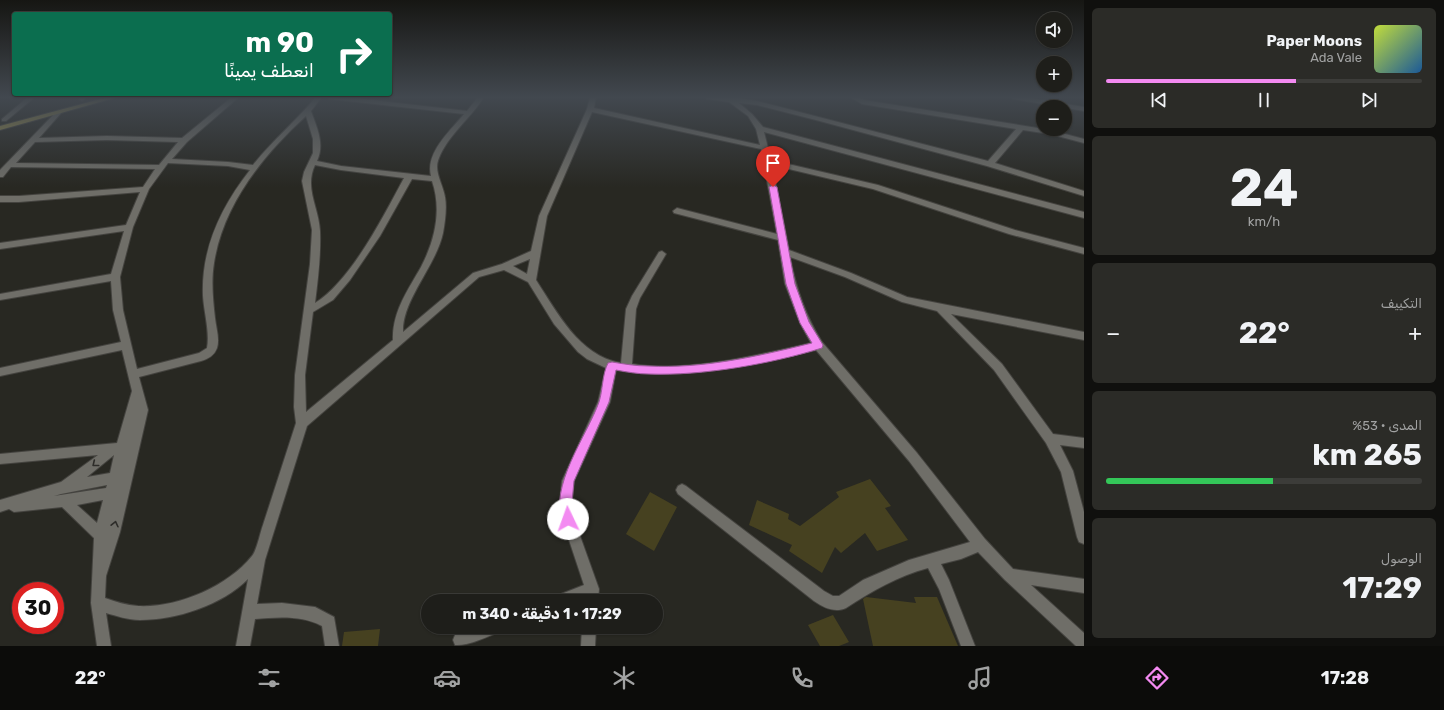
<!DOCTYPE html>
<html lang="ar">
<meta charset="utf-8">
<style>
body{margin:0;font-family:Rubik,"Noto Naskh Arabic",sans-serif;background:#2b2b27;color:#f1f3f6;direction:rtl;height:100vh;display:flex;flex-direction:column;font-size:15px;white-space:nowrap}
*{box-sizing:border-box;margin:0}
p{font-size:13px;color:#a1a2a2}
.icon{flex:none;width:22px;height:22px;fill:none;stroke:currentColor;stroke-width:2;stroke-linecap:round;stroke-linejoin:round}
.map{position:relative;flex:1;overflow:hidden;direction:ltr}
.details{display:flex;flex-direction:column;gap:8px;padding:8px;background:#10100e;width:360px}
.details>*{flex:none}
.guide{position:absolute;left:12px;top:12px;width:380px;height:84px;border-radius:4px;box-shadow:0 1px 3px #0004,0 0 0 1px #3c3c39;direction:rtl;background:#0b6e4f;color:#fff;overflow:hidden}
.fabs{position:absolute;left:1036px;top:12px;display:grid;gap:8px}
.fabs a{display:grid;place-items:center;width:36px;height:36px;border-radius:50%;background:#1e1e1a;box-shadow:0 1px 3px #0004,0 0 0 1px #3c3c39;font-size:20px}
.speed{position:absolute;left:12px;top:582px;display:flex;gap:8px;font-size:20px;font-weight:700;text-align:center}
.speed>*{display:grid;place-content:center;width:52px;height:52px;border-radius:50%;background:#1e1e1a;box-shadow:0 1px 3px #0004,0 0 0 1px #3c3c39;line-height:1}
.speed .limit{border:6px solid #d22;background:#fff;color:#111}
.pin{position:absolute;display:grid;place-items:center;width:34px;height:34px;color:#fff;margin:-41px -17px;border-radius:50% 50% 50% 0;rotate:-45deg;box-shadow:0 0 4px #0007}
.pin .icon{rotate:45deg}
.me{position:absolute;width:44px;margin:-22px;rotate:357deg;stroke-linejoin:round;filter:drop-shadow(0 0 3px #0008)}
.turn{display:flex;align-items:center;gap:14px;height:84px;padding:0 12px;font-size:18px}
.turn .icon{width:52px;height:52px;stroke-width:2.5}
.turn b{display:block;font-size:28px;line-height:34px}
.big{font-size:30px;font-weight:700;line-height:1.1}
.details .widget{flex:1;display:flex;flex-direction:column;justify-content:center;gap:6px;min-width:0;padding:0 14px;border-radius:6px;background:#2b2b27}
.details .dial{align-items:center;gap:0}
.dial b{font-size:52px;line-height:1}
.song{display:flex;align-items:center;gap:12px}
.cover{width:48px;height:48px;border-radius:6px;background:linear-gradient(135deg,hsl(70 70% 55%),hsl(210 70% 35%))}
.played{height:4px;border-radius:2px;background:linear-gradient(90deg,#f38af1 60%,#3c3c39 60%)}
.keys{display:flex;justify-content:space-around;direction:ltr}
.heat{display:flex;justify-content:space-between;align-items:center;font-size:22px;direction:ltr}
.charge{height:6px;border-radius:3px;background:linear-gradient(90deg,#34c759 53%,#3c3c39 0)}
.trip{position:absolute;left:421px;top:594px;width:242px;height:40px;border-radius:20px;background:#1e1e1a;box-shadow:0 1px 3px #0004,0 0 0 1px #3c3c39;font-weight:700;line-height:40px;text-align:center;direction:rtl}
.dock{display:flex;height:64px;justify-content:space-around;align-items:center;background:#0c0c0a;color:#a1a2a2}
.dock .icon{width:28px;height:28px}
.dock .selected{color:#f38af1}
.dock b{font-size:18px;color:#f1f3f6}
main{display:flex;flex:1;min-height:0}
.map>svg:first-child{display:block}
.building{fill:#464120}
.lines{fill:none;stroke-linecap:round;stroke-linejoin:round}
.minor-casing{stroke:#44433f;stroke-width:2}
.major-casing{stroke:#44433f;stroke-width:2}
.minor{fill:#6f6e68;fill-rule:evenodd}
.major{fill:#9b914f;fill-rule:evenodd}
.oneway{stroke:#2d2c29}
.route{fill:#f38af1;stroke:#9e5a9d}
</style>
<main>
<section class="details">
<div class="widget">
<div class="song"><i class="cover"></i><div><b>Paper Moons</b><p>Ada Vale</p></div></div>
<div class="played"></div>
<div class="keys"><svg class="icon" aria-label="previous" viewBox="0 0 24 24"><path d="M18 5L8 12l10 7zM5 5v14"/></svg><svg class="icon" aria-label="pause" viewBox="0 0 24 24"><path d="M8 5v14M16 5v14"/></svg><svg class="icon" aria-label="next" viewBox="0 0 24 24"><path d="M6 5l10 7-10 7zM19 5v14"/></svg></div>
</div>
<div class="widget dial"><b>24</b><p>km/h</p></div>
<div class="widget"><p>التكييف</p>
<div class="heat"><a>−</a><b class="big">22°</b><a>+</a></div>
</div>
<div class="widget"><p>المدى · 53%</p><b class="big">265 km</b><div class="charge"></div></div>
<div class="widget"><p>الوصول</p><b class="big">17:29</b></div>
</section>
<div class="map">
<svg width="1084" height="646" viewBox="0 0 1084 646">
<rect width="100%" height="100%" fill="#282822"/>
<path class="building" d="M870 479 891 506 885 508 908 540 877 551 865 533 841 553 835 547 822 573 789 551 792 545 749 525 757 500 789 514 788 519 800 526 839 497 836 492Z
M650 492 677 507 654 551 626 534Z
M866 597 916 603 914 597H937L958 646H873L863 599Z
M833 615 849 642 839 646H820L808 625Z
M380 629 378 646H342L344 632Z"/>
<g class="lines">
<g class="minor-casing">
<path id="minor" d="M28 97H35L6 121H2V119Z
M80 97H87L82 101 79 99Z
M232 97H239L187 142 172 159 228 162 253 165C272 141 296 121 316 97H322L311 111C317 128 325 144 317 161L341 166 431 176C425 153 450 131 464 114L329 99 326 97H346L467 111 478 97H484C471 118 448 135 439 158 433 171 443 184 445 197 447 208 445 222 443 233 436 266 402 300 403 332L473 273 502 264 531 251 539 216 587 109 590 97H596L594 108 760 145 756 129 748 116 729 102 707 99 704 97H731L757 101 988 161 1016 129 862 104 850 97H858L864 100 1050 130 1084 139V143L1050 134 1023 130 995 163 1084 191V196L987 166 816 120 757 105 739 103 752 114 763 127 1084 212V218L764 132 771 160 878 185 1015 230 1084 248V254L1009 234 873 189 772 165 789 250 851 273 907 297 1084 332V340L951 314 1002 364 1053 434 1084 438V448L1060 445 1073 471 1084 512V544L1079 542 1077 537 1061 472 1046 443 994 370 937 311 902 302 845 277 790 257C796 289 805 315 822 342L917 453 985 539 1013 569 1084 579V593L1031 585 1084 633V646H1076L1005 580 978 552 961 559 941 564 949 580 975 646H961L939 589 928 568C898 576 872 591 846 608 835 613 824 608 814 601L678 494 676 490 678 486 682 484 686 486 824 591 833 596H839L863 580 909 560 970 542 909 461 816 350C751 365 682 382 616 370L610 402 574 481 572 501 574 519 599 589 598 601H584V599L579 601H554L556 596 584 585 562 519 560 501 562 481 598 402 606 368 587 359 578 352 554 324 528 282 504 270 479 277 307 426 265 560 257 604 282 603 315 607 334 617 339 646H325L322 626C302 615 277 617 255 619L250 646H236L248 579C222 605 176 620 140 620 128 620 117 616 106 613L111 646H97L91 603 94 538 62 507 14 512 9 509 0 512V500L61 482 98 455 0 464V454L117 443 132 391 122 350 0 376V368L121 342 113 310 111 281 0 300V294L111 274 124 231 0 249V243L126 225 140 192 19 202H0V196H19L143 187 155 169 11 167 3 177H0V170L57 111 62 112 39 138 107 136 182 138ZM592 112 761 149 777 234 677 208 673 211 674 213 778 240 785 284 800 323 811 343C759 355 685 373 632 364L636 309 640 298 666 254 662 251 659 252 632 296 626 309 621 363C579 356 557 312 536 280L547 216ZM306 116 313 139V153L304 172 302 181 312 230 310 264 295 375 294 407 296 423C285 457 274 491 263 525 260 533 257 550 252 556 227 587 177 608 138 606 126 605 116 602 105 598L106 576 120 532 148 410 139 377 201 361C208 359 214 356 217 348 220 339 216 328 215 318 213 300 211 281 214 263 223 205 263 155 306 116ZM107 140 178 142 159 165 16 163 35 142ZM168 163 228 166 250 170C221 207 201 248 203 296 204 313 210 332 207 348L199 353 137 369 123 310 120 277 133 227 149 189ZM315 165 341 170 404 178C384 215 351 281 315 303 318 279 321 255 320 231 319 208 304 188 315 165ZM412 179 432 181C442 210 435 240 421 267 408 290 392 312 393 340L306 412 305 375 313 312 333 300 350 280 380 236ZM530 259 527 274 513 266ZM114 455 110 473 87 477ZM107 485 106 488 54 496 61 494ZM103 500 97 523 77 505Z
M1010 97H1024L1084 107V111L1013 99Z
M475 627H501L499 632C487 637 468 646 455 645L453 640 455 635Z
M582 627H596L595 646H581Z"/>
</g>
<g class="major-casing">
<path id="major" d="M108 97H118L0 130V126Z"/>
</g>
<use href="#minor" class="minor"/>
<use href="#major" class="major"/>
</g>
<defs><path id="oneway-chevron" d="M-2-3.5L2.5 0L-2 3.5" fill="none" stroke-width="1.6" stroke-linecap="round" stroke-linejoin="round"/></defs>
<g class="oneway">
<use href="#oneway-chevron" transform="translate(95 464) rotate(141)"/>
<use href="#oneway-chevron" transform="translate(115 524) rotate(-77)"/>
</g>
<linearGradient id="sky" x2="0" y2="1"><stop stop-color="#161613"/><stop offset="0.52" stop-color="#42484f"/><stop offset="1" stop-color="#42484f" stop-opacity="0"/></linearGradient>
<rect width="1084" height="187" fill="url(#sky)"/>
<path class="route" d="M773 185 777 187 795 284 809 322 823 345 822 348C771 364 702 376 649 374 638 374 627 372 616 370L609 402 574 481 572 502 573 519 572 523 568 525 563 523C548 487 587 436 599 402 603 390 602 375 608 363L612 362C624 364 636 366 648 366 703 369 759 356 812 343L800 323 786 284 769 187Z"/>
</svg>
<div class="fabs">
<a><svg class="icon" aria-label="sound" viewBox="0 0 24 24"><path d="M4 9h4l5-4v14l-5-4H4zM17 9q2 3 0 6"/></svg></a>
<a>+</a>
<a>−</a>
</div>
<div class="speed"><div class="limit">30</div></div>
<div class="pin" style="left:773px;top:187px;background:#d93025"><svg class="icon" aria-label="arrive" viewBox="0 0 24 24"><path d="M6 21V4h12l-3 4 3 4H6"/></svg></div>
<svg class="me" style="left:568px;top:519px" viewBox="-20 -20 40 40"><circle r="19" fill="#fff"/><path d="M0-13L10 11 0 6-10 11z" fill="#f38af1"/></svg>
<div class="trip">17:29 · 1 دقيقة · 340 m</div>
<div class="guide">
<div class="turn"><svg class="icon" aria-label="right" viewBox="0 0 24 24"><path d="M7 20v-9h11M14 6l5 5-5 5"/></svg><div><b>90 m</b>انعطف يمينًا</div></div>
</div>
</div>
</main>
<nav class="dock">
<b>17:28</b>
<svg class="icon selected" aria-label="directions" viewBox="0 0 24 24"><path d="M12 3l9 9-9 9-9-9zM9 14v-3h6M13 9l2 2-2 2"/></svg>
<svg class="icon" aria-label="music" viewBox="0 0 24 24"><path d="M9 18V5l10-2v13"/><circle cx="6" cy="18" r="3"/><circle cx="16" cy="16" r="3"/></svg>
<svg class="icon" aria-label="phone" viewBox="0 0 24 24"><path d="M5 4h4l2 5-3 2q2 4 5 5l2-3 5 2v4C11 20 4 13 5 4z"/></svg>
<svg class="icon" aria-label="climate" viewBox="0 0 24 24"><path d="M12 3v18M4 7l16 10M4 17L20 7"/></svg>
<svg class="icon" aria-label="car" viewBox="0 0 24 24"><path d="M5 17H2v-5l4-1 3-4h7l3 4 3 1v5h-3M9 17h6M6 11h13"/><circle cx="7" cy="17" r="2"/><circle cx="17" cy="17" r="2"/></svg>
<svg class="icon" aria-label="filters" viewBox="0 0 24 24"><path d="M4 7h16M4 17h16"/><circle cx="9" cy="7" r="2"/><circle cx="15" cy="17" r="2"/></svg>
<b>22°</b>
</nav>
